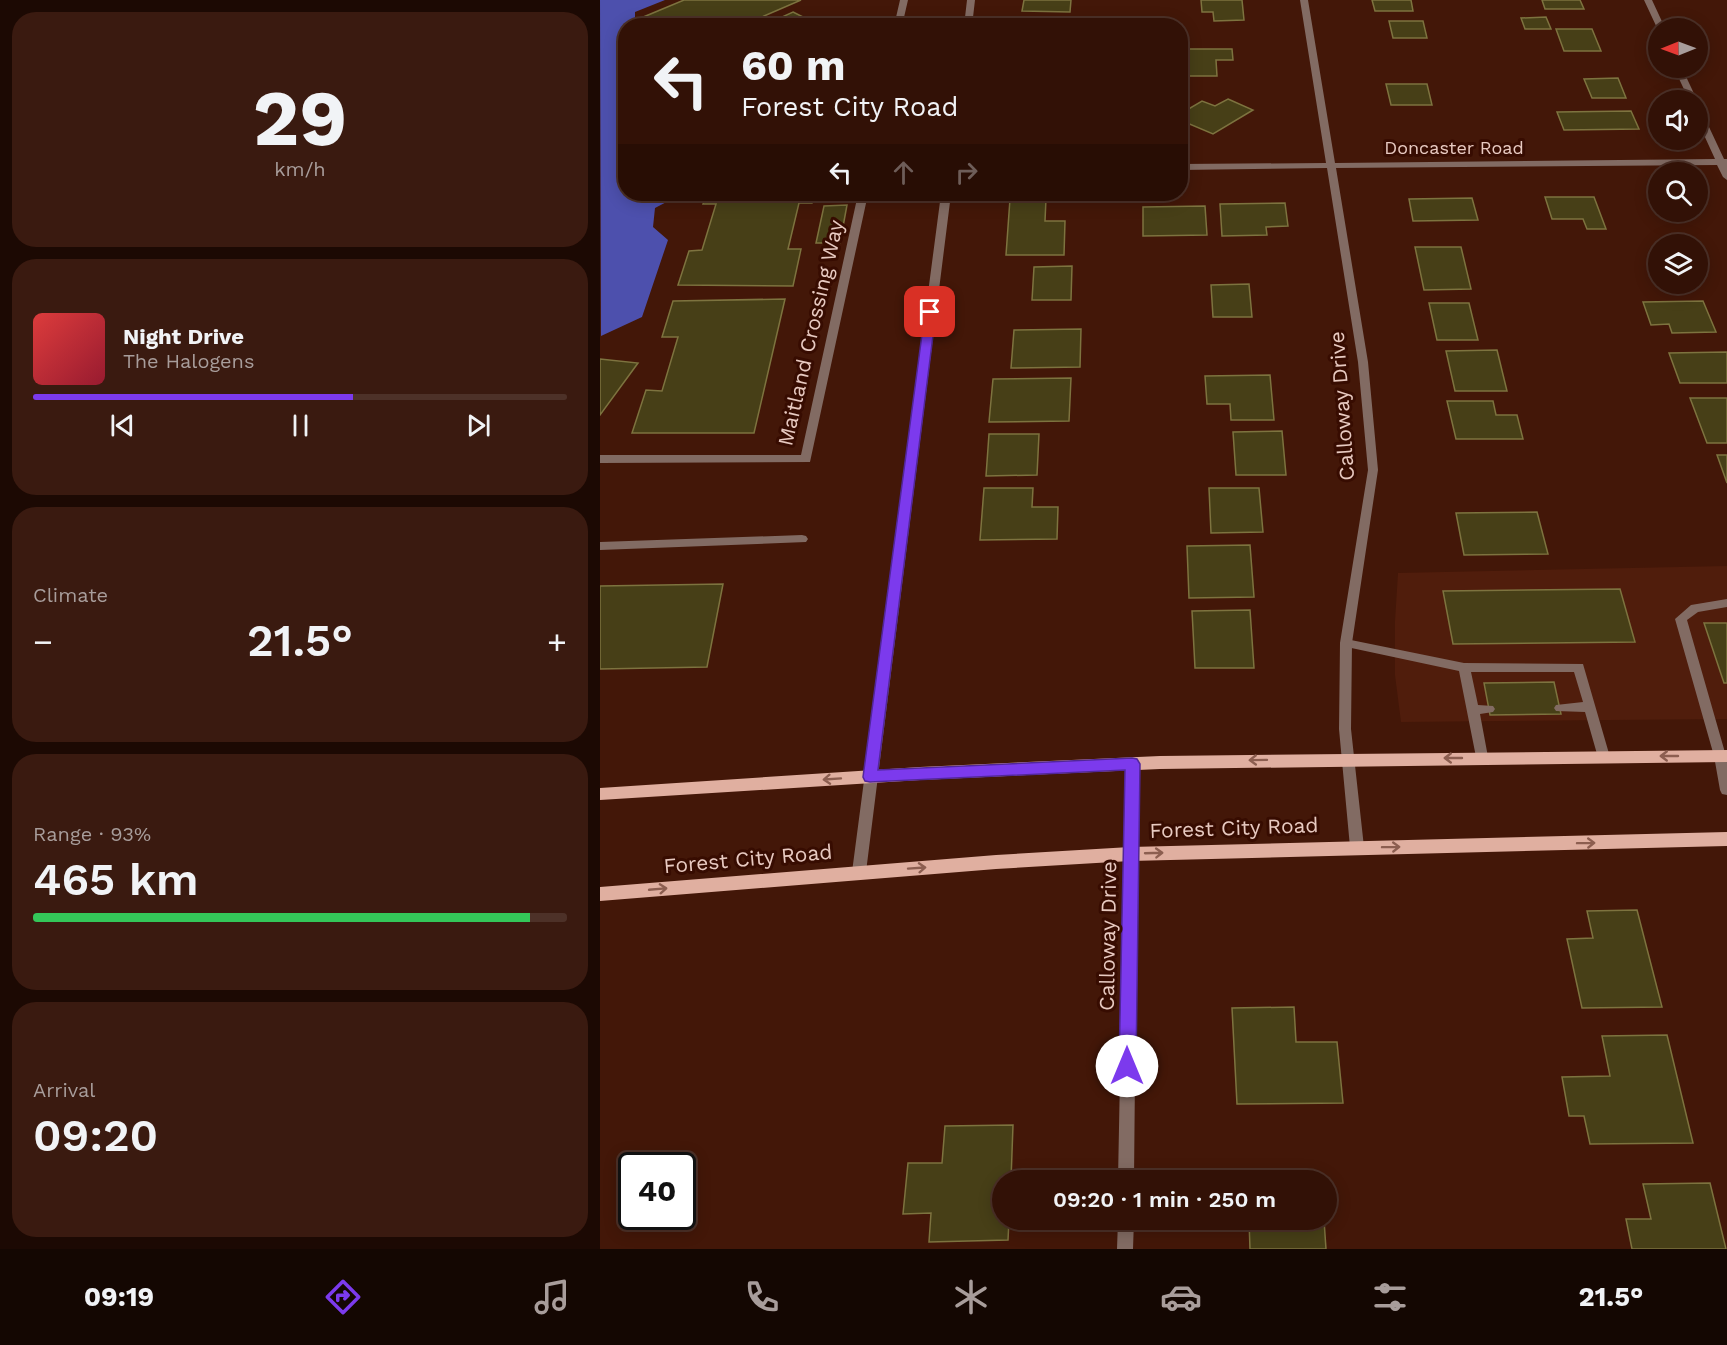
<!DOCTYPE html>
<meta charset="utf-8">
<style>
body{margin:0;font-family:"Work Sans",sans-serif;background:#3a1a10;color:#f1f3f6;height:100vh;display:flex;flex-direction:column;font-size:22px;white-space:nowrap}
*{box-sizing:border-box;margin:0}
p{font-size:20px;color:#a89d9b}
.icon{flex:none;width:33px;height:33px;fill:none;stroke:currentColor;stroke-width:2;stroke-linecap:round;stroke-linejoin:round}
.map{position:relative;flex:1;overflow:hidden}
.sheet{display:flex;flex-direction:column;gap:12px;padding:12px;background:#1c0903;width:600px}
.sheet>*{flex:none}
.guide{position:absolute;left:18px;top:18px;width:570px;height:183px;border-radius:24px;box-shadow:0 3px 15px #0003,0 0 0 2px #4d3128;background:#321106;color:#f1f3f6;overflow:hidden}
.needle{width:39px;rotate:269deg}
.tools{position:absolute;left:1048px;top:18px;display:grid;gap:12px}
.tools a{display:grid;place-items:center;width:60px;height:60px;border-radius:50%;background:#321106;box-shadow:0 3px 15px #0003,0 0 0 2px #4d3128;font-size:30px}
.speed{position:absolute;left:18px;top:1152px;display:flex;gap:12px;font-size:30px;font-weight:700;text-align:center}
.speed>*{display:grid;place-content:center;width:78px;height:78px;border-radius:50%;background:#321106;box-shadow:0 3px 15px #0003,0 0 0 2px #4d3128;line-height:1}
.speed .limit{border:3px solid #111;border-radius:9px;background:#fff;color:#111}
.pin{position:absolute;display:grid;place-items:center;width:51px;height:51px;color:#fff;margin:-26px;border-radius:12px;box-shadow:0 3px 9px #0006}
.me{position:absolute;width:66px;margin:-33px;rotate:0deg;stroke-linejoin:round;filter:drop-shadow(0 0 4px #0008)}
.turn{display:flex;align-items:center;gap:21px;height:126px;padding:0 24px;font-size:27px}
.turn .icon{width:78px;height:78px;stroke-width:2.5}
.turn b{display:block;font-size:42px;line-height:51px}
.lanes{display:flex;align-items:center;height:57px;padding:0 24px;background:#0003;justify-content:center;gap:30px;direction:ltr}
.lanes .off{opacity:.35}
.big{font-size:45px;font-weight:600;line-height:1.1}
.sheet .card{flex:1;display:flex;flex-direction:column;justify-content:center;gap:9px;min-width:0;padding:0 21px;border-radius:24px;background:#3a1a10}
.sheet .dial{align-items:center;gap:0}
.dial b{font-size:78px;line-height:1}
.song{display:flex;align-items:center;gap:18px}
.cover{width:72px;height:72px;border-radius:9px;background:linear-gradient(135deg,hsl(0 70% 55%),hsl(350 70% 35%))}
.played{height:6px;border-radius:3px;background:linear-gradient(90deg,#7c3aed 60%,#4d3128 60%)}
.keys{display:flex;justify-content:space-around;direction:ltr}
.heat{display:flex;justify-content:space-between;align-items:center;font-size:33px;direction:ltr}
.charge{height:9px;border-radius:4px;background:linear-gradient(90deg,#34c759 93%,#4d3128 0)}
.trip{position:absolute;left:392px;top:1170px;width:345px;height:60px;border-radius:30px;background:#321106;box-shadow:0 3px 15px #0003,0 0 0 2px #4d3128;font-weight:600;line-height:60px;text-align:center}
.tab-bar{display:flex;height:96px;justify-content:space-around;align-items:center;background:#140702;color:#a89d9b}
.tab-bar .icon{width:42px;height:42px}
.tab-bar .selected{color:#7c3aed}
.tab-bar b{font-size:27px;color:#f1f3f6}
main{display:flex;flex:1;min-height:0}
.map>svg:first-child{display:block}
.built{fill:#501d0c}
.water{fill:#4d50ad}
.building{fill:#473f17;stroke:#7d733f;stroke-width:1.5}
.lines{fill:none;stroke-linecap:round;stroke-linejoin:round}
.service{fill:#826b63;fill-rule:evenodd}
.minor{fill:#826b63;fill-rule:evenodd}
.tertiary{fill:#826b63;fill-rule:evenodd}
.primary{fill:#e0afa0;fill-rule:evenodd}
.oneway{stroke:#8c5e50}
.route{fill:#7c3aed;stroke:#51269a;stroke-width:1.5}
.labels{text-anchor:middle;stroke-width:6;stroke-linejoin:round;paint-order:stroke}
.far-street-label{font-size:18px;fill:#e8cac1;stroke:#370c01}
.street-label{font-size:21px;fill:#e8cac1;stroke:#370c01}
</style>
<main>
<section class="sheet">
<div class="card dial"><b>29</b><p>km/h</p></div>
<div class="card">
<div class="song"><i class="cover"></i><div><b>Night Drive</b><p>The Halogens</p></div></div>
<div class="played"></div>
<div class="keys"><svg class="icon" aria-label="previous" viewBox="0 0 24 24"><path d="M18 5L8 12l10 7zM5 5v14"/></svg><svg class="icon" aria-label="pause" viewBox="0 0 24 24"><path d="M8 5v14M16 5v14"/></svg><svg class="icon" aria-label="next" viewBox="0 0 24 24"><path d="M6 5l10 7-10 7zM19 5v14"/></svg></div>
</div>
<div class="card"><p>Climate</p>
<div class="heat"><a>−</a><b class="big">21.5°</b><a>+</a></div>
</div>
<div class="card"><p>Range · 93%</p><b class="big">465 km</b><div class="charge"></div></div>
<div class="card"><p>Arrival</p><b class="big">09:20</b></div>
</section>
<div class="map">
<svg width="1127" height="1249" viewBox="0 0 1127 1249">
<rect width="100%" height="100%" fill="#431708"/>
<path class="built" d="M1127 566V719L801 722 795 675V621L798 573Z"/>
<path class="water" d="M0 0H65L35 12V24L41 22 47 25 26 26 25 76 23 77 20 94 25 100 26 194H77L76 197 55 208 53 227 68 240 42 317 1 336Z"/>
<path class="building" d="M84 0H201L141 26H54L41 18Z
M424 0H471L470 12 422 11Z
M601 0H642L644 20 614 21 613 12H602Z
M772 0H811L813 11H775Z
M942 0H980L984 9H945Z
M193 12 205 18 189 26H162Z
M946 17 951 29H925L921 18Z
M789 21H823L827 38H793Z
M956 29H992L1001 51H964Z
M584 49H632L633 60H616L617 76H586Z
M1018 78 1026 98H992L984 79Z
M786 84H827L832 105H791Z
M628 99 653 110 613 134 580 120V114L602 101 615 106Z
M1031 111 1039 129 964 130 957 112Z
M106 194H214L212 203H199L188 249H201L193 286 78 285 89 251 102 250 116 204H103Z
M945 197H994L1006 229H987L983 219H952Z
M872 198 878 220 813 221 809 199Z
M410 199H446L445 221H465L464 255H406Z
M685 203 688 226 666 227 667 235 622 236 620 204Z
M247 205 240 243H216L224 206Z
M605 206 607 235 543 236V207Z
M815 247H861L871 289 824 290Z
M472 266 471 300H432L434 267Z
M649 284 652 317H613L611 285Z
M185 299 154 433H32L46 390 62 391 78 337H62L73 301Z
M1103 301 1116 332 1072 333 1069 324 1051 325 1043 302Z
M829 303H869L878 340H837Z
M481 329 480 367 411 368 414 330Z
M897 350 907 391H855L846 351Z
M1127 352V383H1080L1069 353Z
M0 359 38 363 0 415Z
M670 375 674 420H631L630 404H607L605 376Z
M471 378 469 421 389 422 393 379Z
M1090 398H1127V443H1107Z
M847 401H893L896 415H917L923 439H856Z
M682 431 686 475H636L633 432Z
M389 434H439L437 475 386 476Z
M1117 455H1127V483Z
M384 488H433L432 507H458L457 539 380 540Z
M609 488H659L663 532 611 533Z
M937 512 948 554 864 555 856 513Z
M650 545 654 597 589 598 587 546Z
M123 584 107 667 0 669V586Z
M1020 589 1035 642 853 644 843 591Z
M650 610 654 668H595L592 611Z
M1104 623H1127V683H1124Z
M954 682 961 714 890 715 884 683Z
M1037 910 1062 1007 982 1008 967 939 993 938 987 911Z
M694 1007 696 1042H737L743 1103 637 1104 632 1008Z
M1067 1035 1093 1143 990 1144 984 1116H969L962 1077 1010 1076 1002 1036Z
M413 1125 411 1180H402V1220H409L408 1240 329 1242 331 1213 303 1214 308 1163H342L345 1126Z
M720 1174 721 1180H646V1175Z
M1110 1183 1126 1249H1032L1026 1219H1051L1043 1184Z
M649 1220H724L726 1249H650Z"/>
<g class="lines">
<path class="service" d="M300 0H308L302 26H294Z
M258 194H268L210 462 0 463V455H201Z
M202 535 206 536 208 539 206 542 0 550V542Z
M1127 599V607L1098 612 1087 620 1126 756 1125 760H1115L1114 756 1075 619 1091 605Z
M746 639 864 663 983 664 1010 757 1009 761H999L985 712 956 711 954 708 956 705 983 702 974 672H871L878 705 893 706 895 709 893 712 880 714 888 757 887 761H877L876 757 859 671 742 646 740 643Z"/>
<path class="minor" d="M367 0H375L372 26H364Z
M700 0H708L735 163 1115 159 1098 122V109L1102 112 1124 159H1127V180L1123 177 1117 165 736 168 768 362 778 470 752 643 751 729 764 847 762 851 757 852 752 851 750 847 739 729 740 643 768 470 758 362 727 168 580 170V164L726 163Z
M1044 0H1052L1065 28 1058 30Z
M1074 68H1082L1097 100H1089Z
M341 194H351L266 872 264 876 259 878 254 876 252 872Z
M1120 751 1125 752 1127 759V795L1122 794 1120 790 1114 756 1115 752Z"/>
<path class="tertiary" d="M532 758 537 759 538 763 534 1180H518L526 763 527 759Z
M518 1220H534L533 1249H517Z"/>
<path class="primary" d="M1127 750V762L560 769 320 780 0 800V788L320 767 560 756Z
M1127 832V846L530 861 396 869 0 901V887L396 855 530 847Z"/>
</g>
<defs><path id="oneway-shaft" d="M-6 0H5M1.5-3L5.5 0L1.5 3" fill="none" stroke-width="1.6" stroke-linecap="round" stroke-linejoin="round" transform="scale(1.5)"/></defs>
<g class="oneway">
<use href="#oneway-shaft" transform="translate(1069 756) rotate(180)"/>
<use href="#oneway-shaft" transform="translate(853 758) rotate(180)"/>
<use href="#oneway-shaft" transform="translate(658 760) rotate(179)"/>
<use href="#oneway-shaft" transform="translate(232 779) rotate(176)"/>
<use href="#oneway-shaft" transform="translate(986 843) rotate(-1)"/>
<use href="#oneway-shaft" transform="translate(791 847) rotate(-1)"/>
<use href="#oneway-shaft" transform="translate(554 853) rotate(-2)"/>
<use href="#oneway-shaft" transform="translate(317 868) rotate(-4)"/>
<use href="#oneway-shaft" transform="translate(58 889) rotate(-5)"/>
</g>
<path class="route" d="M330 309 336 312 278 770 532 758 537 759 540 764 536 1066 533 1071 527 1073 521 1071 519 1066 525 770 270 782 265 781 263 777 325 312Z"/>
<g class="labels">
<g class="far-street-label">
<text x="854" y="154">Doncaster Road</text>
</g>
<g class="street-label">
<text transform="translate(211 333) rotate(-77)" y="7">Maitland Crossing Way</text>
<text transform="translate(742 406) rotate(-94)" y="7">Calloway Drive</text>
<text transform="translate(634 828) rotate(-2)" y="7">Forest City Road</text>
<text transform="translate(148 859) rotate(-5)" y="7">Forest City Road</text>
<text transform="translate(508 936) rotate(-89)" y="7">Calloway Drive</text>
</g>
</g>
</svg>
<div class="tools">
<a><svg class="needle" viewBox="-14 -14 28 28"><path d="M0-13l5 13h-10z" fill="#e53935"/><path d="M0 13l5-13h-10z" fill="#a89d9b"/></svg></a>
<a><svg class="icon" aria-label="sound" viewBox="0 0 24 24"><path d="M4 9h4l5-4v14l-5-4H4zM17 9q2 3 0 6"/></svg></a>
<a><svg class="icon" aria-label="search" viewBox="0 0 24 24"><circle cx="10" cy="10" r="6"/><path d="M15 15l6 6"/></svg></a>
<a><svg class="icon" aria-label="layers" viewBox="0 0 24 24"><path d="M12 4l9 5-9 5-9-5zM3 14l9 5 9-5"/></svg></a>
</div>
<div class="speed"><div class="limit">40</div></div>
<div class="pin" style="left:330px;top:312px;background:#d93025"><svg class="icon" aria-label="arrive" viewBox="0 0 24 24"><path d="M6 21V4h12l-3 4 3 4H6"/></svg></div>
<svg class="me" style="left:527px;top:1066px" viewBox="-20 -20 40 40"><circle r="19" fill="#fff"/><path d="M0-13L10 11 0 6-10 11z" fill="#7c3aed"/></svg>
<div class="trip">09:20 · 1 min · 250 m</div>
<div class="guide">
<div class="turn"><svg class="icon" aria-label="left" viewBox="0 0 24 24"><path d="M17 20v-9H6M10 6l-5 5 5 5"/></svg><div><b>60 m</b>Forest City Road</div></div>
<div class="lanes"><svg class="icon" aria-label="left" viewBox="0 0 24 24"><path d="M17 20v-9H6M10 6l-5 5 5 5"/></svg><svg class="icon off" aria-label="ahead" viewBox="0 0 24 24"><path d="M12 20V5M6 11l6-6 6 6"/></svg><svg class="icon off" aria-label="right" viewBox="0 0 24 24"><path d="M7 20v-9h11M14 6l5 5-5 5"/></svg></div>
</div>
</div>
</main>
<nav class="tab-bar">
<b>09:19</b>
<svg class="icon selected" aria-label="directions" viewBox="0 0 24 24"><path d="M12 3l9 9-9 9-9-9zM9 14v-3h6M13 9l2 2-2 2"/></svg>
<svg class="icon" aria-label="music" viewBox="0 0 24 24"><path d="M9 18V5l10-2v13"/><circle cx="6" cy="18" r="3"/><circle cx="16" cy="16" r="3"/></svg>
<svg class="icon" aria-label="phone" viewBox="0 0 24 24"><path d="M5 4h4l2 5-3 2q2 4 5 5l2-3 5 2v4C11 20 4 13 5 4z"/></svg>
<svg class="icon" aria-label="climate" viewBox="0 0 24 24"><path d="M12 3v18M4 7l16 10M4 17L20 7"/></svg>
<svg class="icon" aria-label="car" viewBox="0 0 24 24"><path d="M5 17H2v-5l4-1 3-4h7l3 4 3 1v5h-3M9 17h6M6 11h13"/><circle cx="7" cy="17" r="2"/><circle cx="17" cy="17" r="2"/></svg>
<svg class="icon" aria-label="filters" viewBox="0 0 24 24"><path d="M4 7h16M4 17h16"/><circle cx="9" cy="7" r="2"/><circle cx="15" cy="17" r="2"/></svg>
<b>21.5°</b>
</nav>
